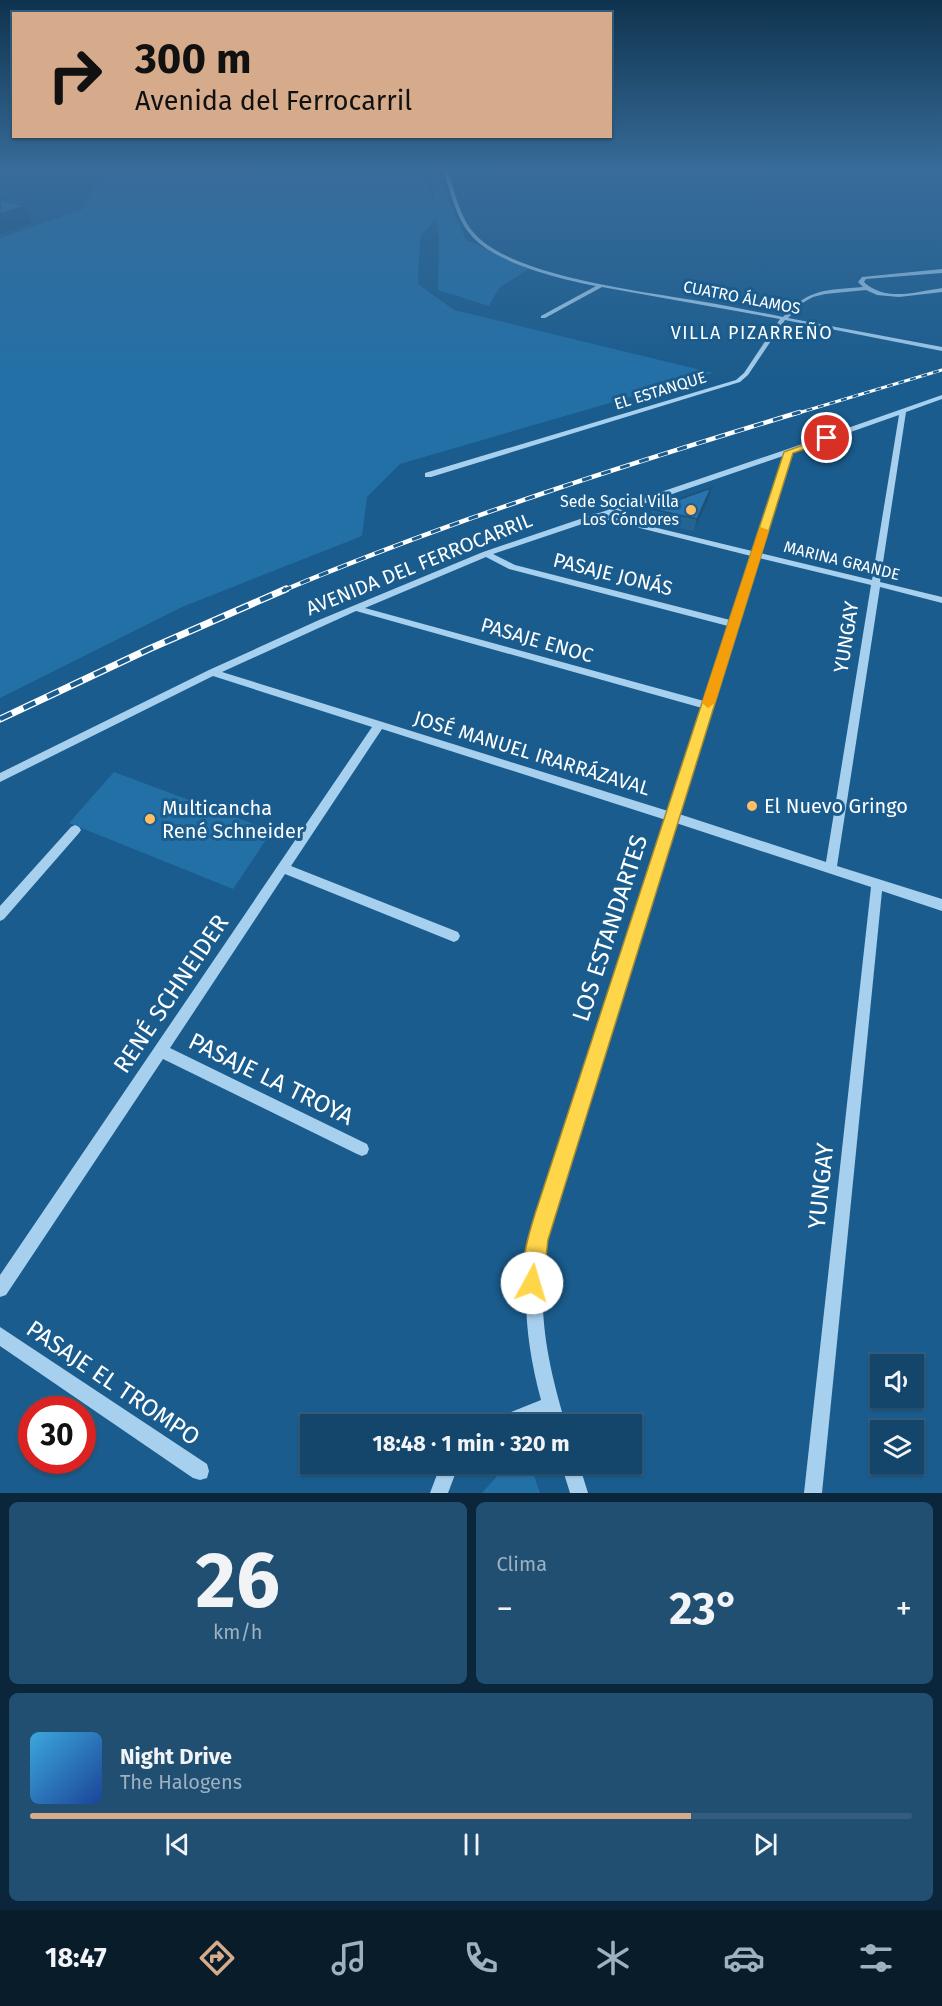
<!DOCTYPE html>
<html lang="es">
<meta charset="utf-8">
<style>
body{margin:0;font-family:"Fira Sans",sans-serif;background:#214f72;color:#f1f3f6;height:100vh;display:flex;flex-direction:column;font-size:22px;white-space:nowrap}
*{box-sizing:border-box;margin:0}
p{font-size:20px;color:#9db1c1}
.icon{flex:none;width:33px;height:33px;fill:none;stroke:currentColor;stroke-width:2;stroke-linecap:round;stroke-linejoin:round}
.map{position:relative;height:1493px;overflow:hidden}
.details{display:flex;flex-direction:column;gap:9px;padding:9px;background:#0b263a;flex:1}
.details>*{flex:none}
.guide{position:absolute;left:12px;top:12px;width:600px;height:126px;border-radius:0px;box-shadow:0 2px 4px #0004,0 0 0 2px #335d7e;background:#d6ab8b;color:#111;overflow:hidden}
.buttons{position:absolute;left:870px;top:1354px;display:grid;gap:12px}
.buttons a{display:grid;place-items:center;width:54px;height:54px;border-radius:0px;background:#14456a;box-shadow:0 2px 4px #0004,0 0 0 2px #335d7e;font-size:30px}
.speed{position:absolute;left:18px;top:1396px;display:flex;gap:12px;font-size:30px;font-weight:700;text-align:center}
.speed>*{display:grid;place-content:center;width:78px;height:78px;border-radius:50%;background:#14456a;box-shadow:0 2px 4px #0004,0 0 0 2px #335d7e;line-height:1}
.speed .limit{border:9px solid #d22;background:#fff;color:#111}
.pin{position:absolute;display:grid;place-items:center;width:51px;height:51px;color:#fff;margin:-26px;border:3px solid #fff;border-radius:50%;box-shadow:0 2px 6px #0007}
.me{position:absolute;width:66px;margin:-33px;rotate:6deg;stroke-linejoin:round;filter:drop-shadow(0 0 4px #0008)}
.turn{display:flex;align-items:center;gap:21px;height:126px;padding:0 24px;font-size:27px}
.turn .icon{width:78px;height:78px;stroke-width:2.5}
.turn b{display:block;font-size:42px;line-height:51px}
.big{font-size:45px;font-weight:700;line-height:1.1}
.details .tile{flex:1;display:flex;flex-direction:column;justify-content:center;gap:9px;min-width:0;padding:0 21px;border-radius:9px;background:#214f72}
.details .dial{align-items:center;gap:0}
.dial b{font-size:78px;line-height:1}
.song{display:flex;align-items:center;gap:18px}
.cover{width:72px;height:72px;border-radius:9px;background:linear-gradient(135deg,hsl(200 70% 55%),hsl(220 70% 35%))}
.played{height:6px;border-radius:3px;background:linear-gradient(90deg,#d6ab8b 75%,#335d7e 75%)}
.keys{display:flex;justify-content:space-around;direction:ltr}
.heat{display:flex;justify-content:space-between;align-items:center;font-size:33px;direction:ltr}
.details .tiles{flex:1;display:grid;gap:9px;grid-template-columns:1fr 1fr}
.tile:last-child{grid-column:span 2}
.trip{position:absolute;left:300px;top:1414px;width:342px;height:60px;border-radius:0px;background:#14456a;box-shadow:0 2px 4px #0004,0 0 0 2px #335d7e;font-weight:700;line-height:60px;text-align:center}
.menu{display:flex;height:96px;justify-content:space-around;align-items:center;background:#081c2a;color:#9db1c1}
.menu .icon{width:42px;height:42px}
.menu .active{color:#d6ab8b}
.menu b{font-size:27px;color:#f1f3f6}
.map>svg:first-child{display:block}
.green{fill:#2370a7}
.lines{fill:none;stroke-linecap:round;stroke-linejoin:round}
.minor{fill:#a7d0ee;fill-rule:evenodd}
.major{fill:#eef7ff;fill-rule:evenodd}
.rail-far2-casing{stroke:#fff;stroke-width:3}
.rail-far1-casing{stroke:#fff;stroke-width:4.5}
.rail-casing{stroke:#fff;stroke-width:7}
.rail-far2{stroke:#1a5c8d;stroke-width:2;stroke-dasharray:6;stroke-linecap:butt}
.rail-far1{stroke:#1a5c8d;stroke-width:3;stroke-dasharray:10;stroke-linecap:butt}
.rail{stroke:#1a5c8d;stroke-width:4.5;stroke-dasharray:13;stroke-linecap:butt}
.wall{fill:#236494}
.shaded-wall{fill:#1d5178}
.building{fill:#2974ac;stroke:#1d5178;stroke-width:1.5}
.route{fill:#ffd54a;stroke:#a68a30;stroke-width:1.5}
.slow{fill:#f59e0b}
.poi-dot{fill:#ffbe64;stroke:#1a5c8d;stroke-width:2}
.labels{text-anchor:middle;stroke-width:6;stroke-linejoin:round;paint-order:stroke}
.far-street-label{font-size:16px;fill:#fff;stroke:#1a5c8d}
.far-poi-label{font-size:16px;fill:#fff;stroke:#1a5c8d;text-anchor:end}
.far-neighbourhood-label{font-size:18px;letter-spacing:1.5px;fill:#fff;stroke:#1a5c8d}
.street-label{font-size:20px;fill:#fff;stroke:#1a5c8d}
.poi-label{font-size:20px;fill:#fff;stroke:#1a5c8d;text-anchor:start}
.near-street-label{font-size:24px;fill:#fff;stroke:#1a5c8d}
</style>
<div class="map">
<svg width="942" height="1493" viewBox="0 0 942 1493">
<rect width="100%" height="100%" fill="#1a5c8d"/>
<path class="green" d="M162 170H424L434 207 431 176 438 175 466 240 530 268 499 288 489 306 438 290 439 237 436 218 420 237 418 284 454 310 713 373 400 464 367 497 362 536 182 607 0 698V238L86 208 100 174Z
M114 772 272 831 233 889 69 823Z
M508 1464H530L540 1493H482Z"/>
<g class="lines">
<path class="minor" d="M443 170H447C455 191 459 216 474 233 509 275 639 291 693 300 723 305 753 311 783 317 809 288 827 290 863 287L858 282 862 277 942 269V273L866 279 864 282C885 302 916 292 942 288V292L899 297 877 295 866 290 825 294 813 297 804 302 788 318 942 347V351L785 320 748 375 740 382 431 477H425V473L736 380 744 373 780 319 602 287 545 318H541V316L596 286C561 279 493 263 470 234 455 216 451 191 443 170Z
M942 395V399L906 412 880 582 942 597V603L880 587 837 866 942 899V911L882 891 822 1493H804L871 887 676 823 546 1240C537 1309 546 1359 566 1425H548L545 1416 523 1425H491L494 1419 541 1400C526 1344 522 1297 530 1240L666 820 382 729 291 866 458 932 460 936 458 940 454 942 285 874 170 1048 367 1144 369 1149 367 1154 362 1156 357 1154 163 1059 6 1295 0 1297V1275L372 727 213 676 0 782V773L209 670 319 620 483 552 592 515 593 513H599L785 450ZM899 415 872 580 760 553 791 453ZM783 456 752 551 608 516ZM600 518 751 556 730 620 515 565 493 554ZM486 557 509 569 728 626 704 701 365 608ZM759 558 871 585 826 862 679 814ZM356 611 702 708 668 811 222 672Z
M75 825 79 827 81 830 79 833 4 919 0 921V906L71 827Z
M0 1327 207 1464 209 1471 207 1478 200 1480 193 1478 0 1346Z
M441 1464H459L448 1493H430Z
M561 1464H579L588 1493H570Z"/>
<path class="major" d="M0 170H7L4 172Z"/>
<g class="rail-far2-casing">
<path id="rail-far2" d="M795 414 942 370"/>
</g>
<g class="rail-far1-casing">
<path id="rail-far1" d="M282 591C451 520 625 465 800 412"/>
</g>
<g class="rail-casing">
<path id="rail" d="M0 719 149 649 286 589"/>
</g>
<use href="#rail-far2" class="rail-far2"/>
<use href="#rail-far1" class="rail-far1"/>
<use href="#rail" class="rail"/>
</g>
<path class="wall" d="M711 488 708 500 694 531 649 521 652 509Z"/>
<path class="shaded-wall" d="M25 206 32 223 0 234V214Z
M711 488 708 500 694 531 697 519Z"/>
<path class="building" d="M0 199 25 206 0 214Z
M711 488 697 519 652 509Z"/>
<linearGradient id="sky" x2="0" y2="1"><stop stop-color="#0e334e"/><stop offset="0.45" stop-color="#386c9a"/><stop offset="1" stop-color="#386c9a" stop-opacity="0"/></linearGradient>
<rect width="942" height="379" fill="url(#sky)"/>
<path class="route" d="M827 436 831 437V440L793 453 556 1214 548 1240 543 1283 540 1291 532 1294 525 1291C517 1272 529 1233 535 1214L784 452Z"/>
<path class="slow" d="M760 527 769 530 715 703 708 708 702 703Z"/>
<g class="poi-dot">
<circle cx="691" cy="510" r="6"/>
<circle cx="752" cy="806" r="6"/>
<circle cx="150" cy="819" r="6"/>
</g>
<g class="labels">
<g class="far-street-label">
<text transform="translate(742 297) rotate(11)" y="6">CUATRO ÁLAMOS</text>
<text transform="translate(660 390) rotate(-17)" y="6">EL ESTANQUE</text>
<text transform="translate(842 560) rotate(14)" y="6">MARINA GRANDE</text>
</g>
<g class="far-poi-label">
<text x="679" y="507">Sede Social Villa<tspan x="679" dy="18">Los Cóndores</tspan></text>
</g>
<g class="far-neighbourhood-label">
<text x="752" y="339">VILLA PIZARREÑO</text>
</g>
<g class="street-label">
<text transform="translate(419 564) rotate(-22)" y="7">AVENIDA DEL FERROCARRIL</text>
<text transform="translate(613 574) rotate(14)" y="7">PASAJE JONÁS</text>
<text transform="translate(846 637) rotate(-81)" y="7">YUNGAY</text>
<text transform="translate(537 640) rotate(16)" y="7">PASAJE ENOC</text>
<text transform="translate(532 753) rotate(17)" y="7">JOSÉ MANUEL IRARRÁZAVAL</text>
</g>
<g class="poi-label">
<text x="764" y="813">El Nuevo Gringo</text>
<text x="162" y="815">Multicancha<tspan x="162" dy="23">René Schneider</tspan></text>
</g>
<g class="near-street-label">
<text transform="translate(610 928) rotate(-72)" y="8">LOS ESTANDARTES</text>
<text transform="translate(171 994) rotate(-56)" y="8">RENÉ SCHNEIDER</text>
<text transform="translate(271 1079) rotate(26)" y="8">PASAJE LA TROYA</text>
<text transform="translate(821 1186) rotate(-84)" y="8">YUNGAY</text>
<text transform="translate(113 1383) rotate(34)" y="8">PASAJE EL TROMPO</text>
</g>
</g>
</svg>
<div class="buttons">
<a><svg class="icon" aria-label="sound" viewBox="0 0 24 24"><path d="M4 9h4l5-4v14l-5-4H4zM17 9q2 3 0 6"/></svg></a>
<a><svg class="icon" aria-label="layers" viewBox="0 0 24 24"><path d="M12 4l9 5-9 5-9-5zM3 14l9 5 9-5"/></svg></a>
</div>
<div class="speed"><div class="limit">30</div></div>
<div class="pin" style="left:827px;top:438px;background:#d93025"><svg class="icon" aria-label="arrive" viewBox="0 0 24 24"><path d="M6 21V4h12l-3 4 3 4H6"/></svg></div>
<svg class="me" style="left:532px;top:1283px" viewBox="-20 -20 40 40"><circle r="19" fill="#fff"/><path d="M0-13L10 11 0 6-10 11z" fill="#ffd54a"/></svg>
<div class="trip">18:48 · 1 min · 320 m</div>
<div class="guide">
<div class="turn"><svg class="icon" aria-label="right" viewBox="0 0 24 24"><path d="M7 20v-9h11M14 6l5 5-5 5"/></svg><div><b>300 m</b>Avenida del Ferrocarril</div></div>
</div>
</div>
<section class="details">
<div class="tiles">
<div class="tile dial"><b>26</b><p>km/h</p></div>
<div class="tile"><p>Clima</p>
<div class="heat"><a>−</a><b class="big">23°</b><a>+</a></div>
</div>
<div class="tile">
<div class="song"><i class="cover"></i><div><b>Night Drive</b><p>The Halogens</p></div></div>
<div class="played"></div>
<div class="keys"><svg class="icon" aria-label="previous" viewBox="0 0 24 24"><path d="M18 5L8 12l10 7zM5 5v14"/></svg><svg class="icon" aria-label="pause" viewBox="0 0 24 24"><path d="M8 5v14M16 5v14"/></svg><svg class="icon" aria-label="next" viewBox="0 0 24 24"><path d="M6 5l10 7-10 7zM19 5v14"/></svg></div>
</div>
</div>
</section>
<nav class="menu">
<b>18:47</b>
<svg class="icon active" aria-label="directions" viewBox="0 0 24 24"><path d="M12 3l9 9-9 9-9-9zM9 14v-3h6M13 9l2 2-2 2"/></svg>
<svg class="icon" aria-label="music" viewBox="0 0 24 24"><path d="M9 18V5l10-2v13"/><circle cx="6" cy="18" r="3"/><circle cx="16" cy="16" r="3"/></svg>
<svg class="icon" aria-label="phone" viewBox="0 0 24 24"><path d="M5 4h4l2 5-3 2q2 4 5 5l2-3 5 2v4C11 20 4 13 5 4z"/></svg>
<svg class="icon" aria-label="climate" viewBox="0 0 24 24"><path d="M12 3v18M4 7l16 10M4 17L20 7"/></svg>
<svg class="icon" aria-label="car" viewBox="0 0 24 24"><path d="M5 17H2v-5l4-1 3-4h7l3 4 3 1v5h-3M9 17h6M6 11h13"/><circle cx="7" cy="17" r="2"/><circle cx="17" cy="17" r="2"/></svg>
<svg class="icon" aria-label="filters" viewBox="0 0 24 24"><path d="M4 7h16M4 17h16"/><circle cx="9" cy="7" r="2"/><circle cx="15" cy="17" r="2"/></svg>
</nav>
